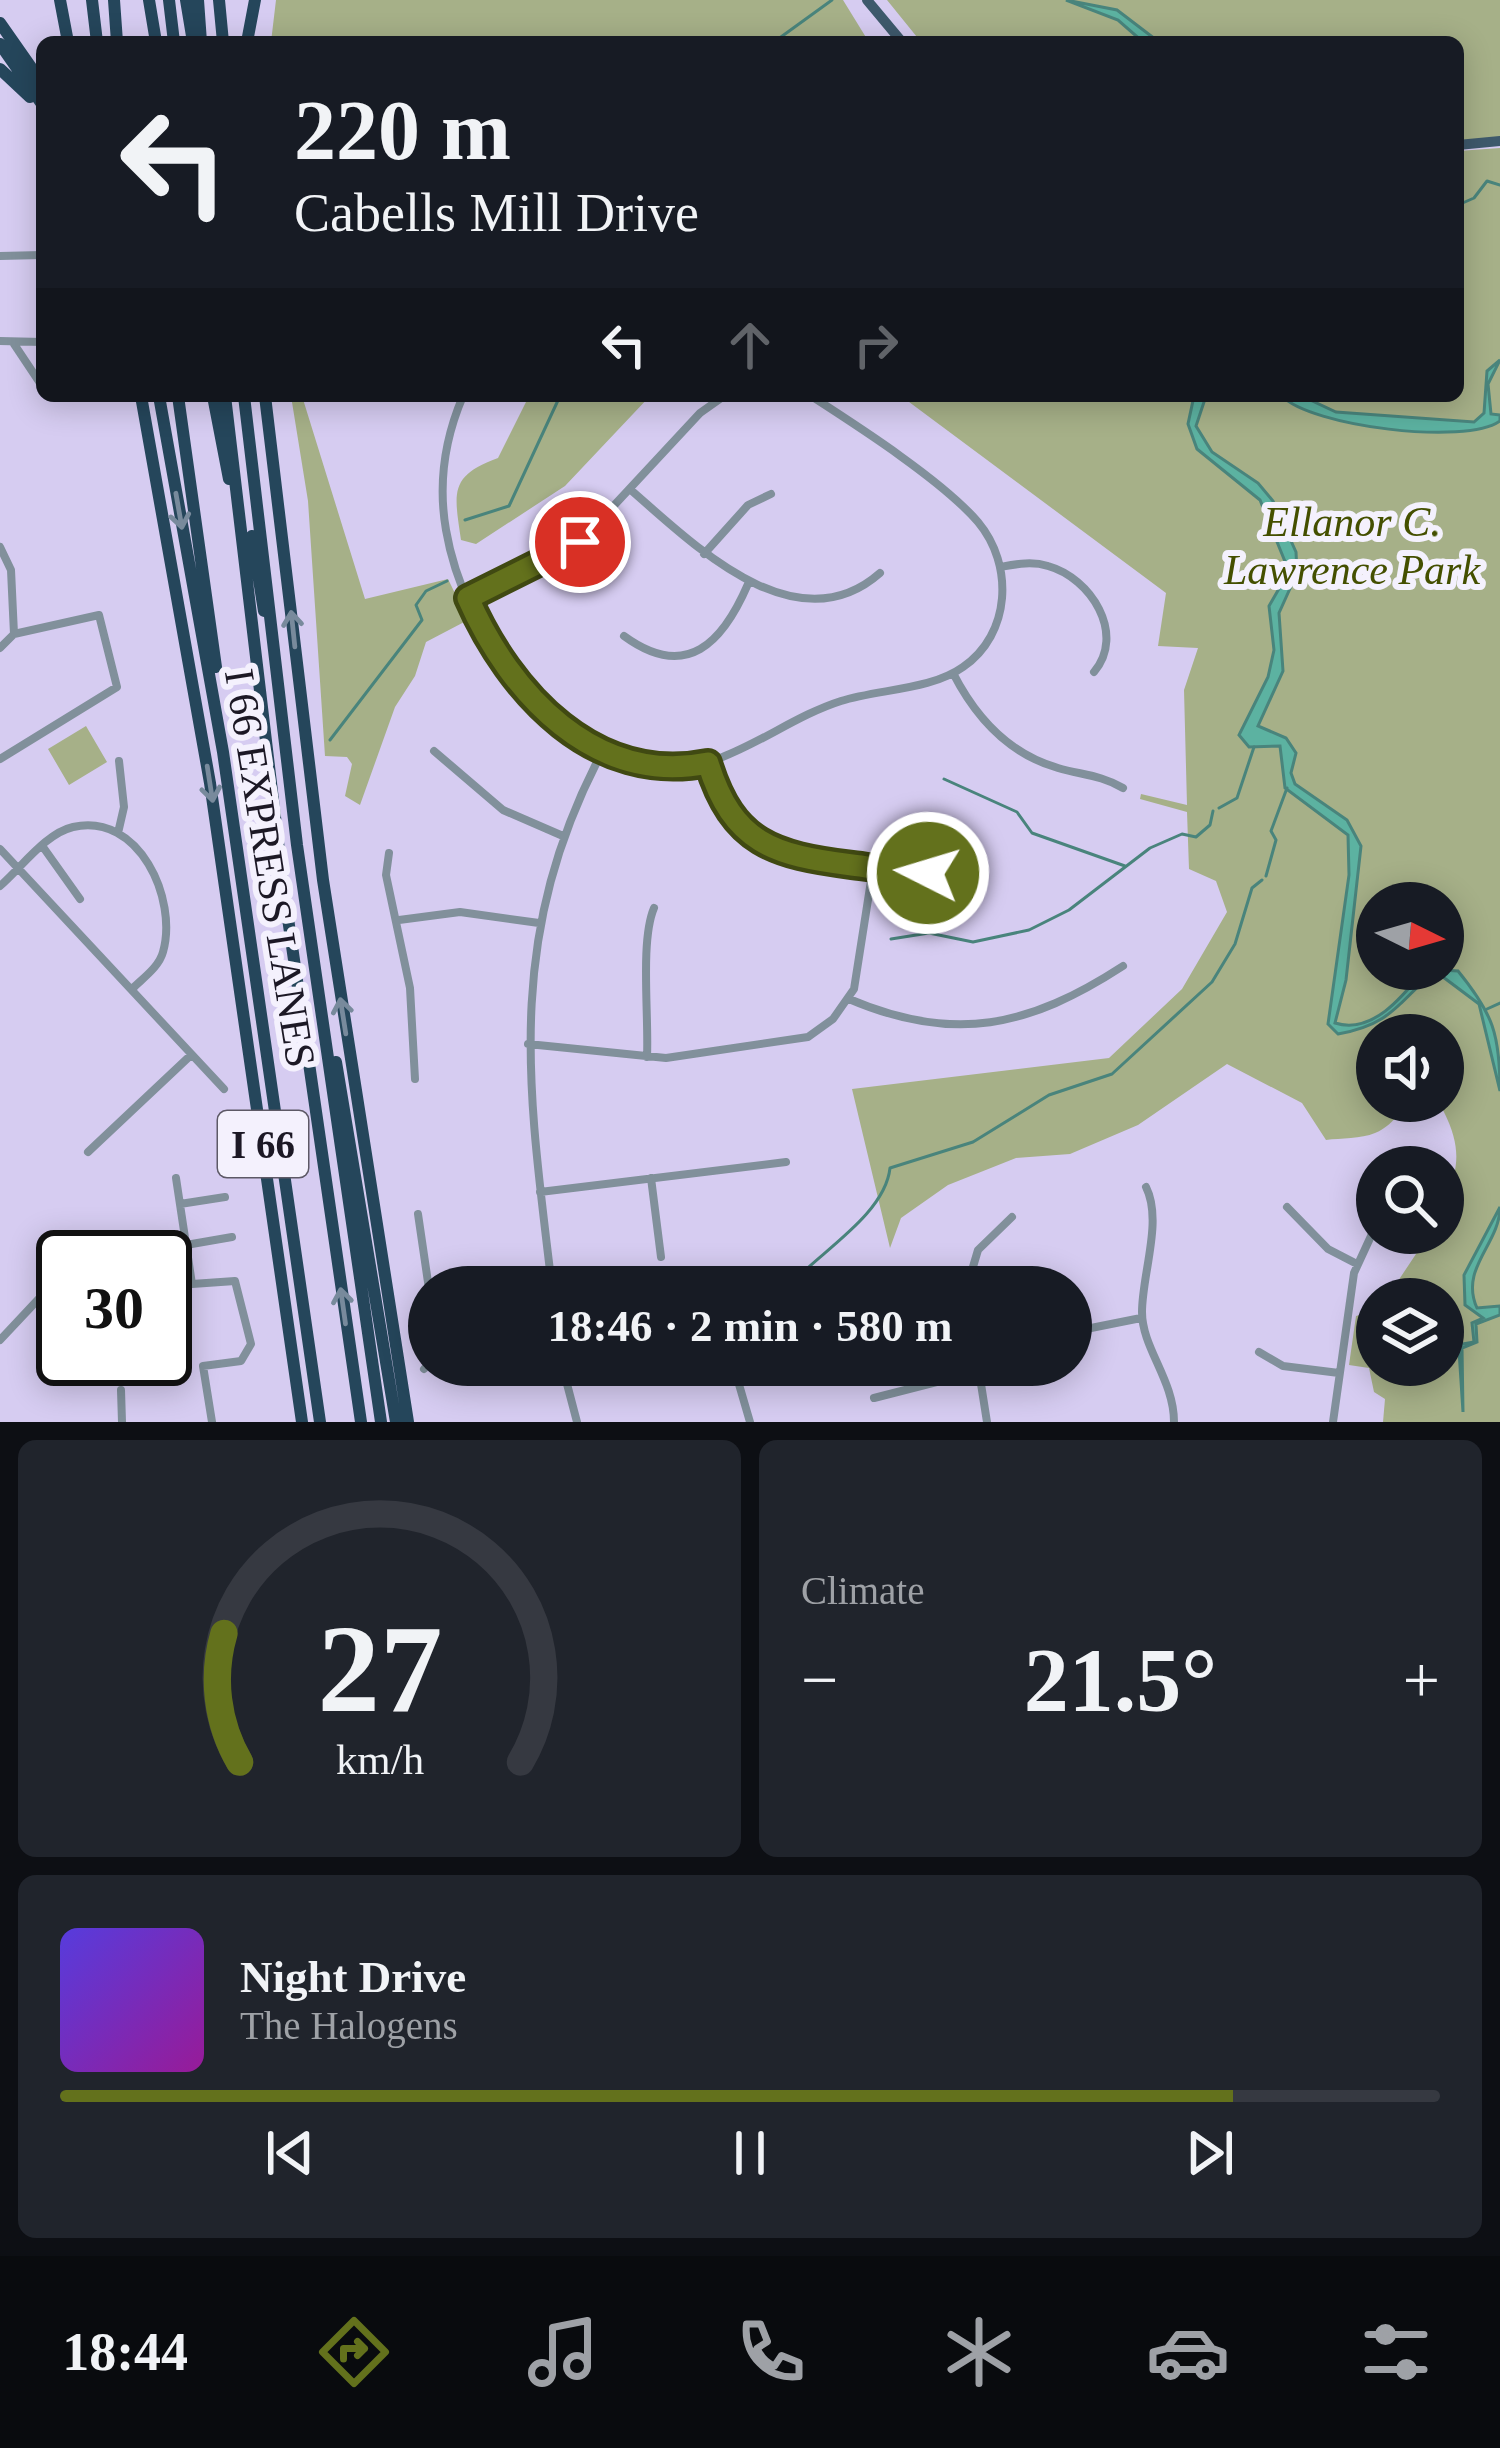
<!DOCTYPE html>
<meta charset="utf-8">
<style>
body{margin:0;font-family:Georgia,serif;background:#20242c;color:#f1f3f6;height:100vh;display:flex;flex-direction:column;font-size:45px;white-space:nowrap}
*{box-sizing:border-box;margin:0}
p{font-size:39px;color:#9ea1a6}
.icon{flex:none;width:66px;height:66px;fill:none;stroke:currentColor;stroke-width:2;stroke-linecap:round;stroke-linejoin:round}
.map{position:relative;height:1422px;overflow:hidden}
.sheet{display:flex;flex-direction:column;gap:18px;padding:18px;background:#0d0f14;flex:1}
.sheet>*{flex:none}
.guide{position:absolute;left:36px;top:36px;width:1428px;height:366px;border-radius:18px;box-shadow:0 6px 30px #0003;background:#171b24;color:#f1f3f6;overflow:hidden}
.needle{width:78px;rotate:95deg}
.tools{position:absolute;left:1356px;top:882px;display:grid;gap:24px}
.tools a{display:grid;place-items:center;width:108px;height:108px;border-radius:50%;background:#171b24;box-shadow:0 6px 30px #0003;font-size:60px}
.speed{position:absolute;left:36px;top:1230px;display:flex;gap:24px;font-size:60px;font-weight:700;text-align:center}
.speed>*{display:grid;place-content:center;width:156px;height:156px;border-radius:50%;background:#171b24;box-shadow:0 6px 30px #0003;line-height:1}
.speed .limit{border:6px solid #111;border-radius:18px;background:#fff;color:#111}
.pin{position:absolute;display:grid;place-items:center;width:102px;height:102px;color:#fff;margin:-51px;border:6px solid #fff;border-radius:50%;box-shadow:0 3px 12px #0007}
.me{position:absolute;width:132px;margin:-66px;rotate:275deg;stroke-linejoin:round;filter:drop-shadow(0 0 9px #0008)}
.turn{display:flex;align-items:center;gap:42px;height:252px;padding:0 60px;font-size:54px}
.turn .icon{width:156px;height:156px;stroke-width:2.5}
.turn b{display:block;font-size:84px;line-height:102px}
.lanes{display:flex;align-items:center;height:114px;padding:0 60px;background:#0003;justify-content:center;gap:60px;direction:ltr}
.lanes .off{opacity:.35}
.big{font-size:90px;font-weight:700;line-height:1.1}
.sheet .widget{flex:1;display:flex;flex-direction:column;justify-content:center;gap:18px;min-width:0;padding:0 42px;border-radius:18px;background:#20242c}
.sheet .dial{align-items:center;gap:0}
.dial svg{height:312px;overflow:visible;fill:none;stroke:#363941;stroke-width:7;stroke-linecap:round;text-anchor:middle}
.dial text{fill:#f1f3f6;stroke:none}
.song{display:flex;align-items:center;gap:36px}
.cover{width:144px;height:144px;border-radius:18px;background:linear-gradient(135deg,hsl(250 70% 55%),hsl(300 70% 35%))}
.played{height:12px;border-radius:6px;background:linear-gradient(90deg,#63711c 85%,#363941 85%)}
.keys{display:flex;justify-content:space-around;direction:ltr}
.heat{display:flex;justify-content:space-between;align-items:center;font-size:66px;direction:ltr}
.sheet .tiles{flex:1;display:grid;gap:18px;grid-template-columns:1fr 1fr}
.widget:last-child{grid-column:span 2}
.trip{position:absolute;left:408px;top:1266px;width:684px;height:120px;border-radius:60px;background:#171b24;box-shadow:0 6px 30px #0003;font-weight:700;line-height:120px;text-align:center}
.dock{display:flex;height:192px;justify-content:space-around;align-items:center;background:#090b0e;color:#9ea1a6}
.dock .icon{width:84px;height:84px}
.dock .on{color:#63711c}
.dock b{font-size:54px;color:#f1f3f6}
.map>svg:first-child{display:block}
.green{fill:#a6b088;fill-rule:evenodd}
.water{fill:#5cb2a1;stroke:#49847c;stroke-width:3}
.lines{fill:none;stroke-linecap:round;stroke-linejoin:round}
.stream{stroke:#49847c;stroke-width:3}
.minor{stroke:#81909b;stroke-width:8}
.major{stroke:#3e596c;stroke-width:10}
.highway{stroke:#25465b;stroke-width:12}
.oneway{stroke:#788a9c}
.route-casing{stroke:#404912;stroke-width:30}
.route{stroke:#63711c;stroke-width:21}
.labels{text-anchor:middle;stroke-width:12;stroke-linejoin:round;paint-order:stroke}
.shield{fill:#f4f1fd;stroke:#5d5966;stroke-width:3}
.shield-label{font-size:39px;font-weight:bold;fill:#1c1825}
.park-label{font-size:42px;font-style:italic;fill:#444f00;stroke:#f4f1fd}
.street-label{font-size:42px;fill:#1c1825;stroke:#f4f1fd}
</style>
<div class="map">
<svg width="1500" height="1422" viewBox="0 0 1500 1422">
<rect width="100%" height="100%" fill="#d6ccf1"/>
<path class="green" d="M276 0H843L867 39 271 42Z
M887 0H1500V138L1458 142V42H921Z
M1500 148V1422H1383L1385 1399 1374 1392 1369 1368 1349 1365 1356 1316 1377 1310V1365H1443V1299H1386L1430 1233H1443C1443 1181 1473 1169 1443 1110 1399 1092 1405 1120 1375 1133 1361 1139 1341 1138 1326 1140L1302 1103 1227 1064 1138 1125 1070 1154 1016 1158 948 1185 901 1218 890 1248 852 1089 1109 1058 1182 989 1227 912 1216 881 1189 869 1187 812 1140 799 1141 794 1187 805 1184 690 1198 648 1158 646 1166 593 901 396H1458V151ZM1377 903H1443V969H1377ZM1377 1035H1443V1101H1377Z
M291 396H302L365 599 448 579 468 620 426 642 415 676 395 707 360 805 345 796 352 764 347 757 325 756 308 501Z
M529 396H650L565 486 476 544 461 540C454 492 449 476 498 458Z
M86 726 107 762 69 785 48 749Z"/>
<path class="water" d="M1066 0 1117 10 1159 42H1143L1118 20Z
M1500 360 1488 384 1491 414 1500 415V421C1466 446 1310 426 1282 396L1308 399 1336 412 1474 422 1484 413 1487 371Z
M1194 396H1206L1196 426 1212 452 1258 483 1273 501 1296 552 1297 573 1279 613 1283 671 1258 726 1286 738 1296 753 1291 773 1295 784 1347 820 1361 846 1346 980 1335 1023C1373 1035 1404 995 1425 969L1458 971C1493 1014 1500 1034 1500 1091L1479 1004 1435 971C1398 1002 1393 1024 1338 1034L1328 1024 1349 875 1348 835 1285 788 1280 746 1249 747 1239 735 1268 677 1274 650 1269 606 1284 580 1286 564 1260 500 1197 449 1188 424Z
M1500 1207C1500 1244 1459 1268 1477 1308L1500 1306V1315L1476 1324 1477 1342 1462 1348 1463 1412 1459 1350 1462 1344 1474 1342 1472 1323 1483 1318 1465 1305 1464 1275Z"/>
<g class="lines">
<path class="stream" d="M774 42 832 0
M1458 205 1474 198 1487 181 1500 185
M465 520 509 506 560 396
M330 740 422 620 416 605 426 591 447 581
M944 779 1017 812 1032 833 1125 866
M1219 808 1237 798 1254 747
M1266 876 1276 840 1271 831 1287 788
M891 939 929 933 973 942 1029 930 1069 910 1150 848 1182 834 1196 837 1210 825 1213 811
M1487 1009 1500 1003
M788 1287C818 1253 885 1215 890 1168L973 1142 1049 1095 1112 1074 1212 982 1235 944 1252 888 1262 880
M638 1382 687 1365"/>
<path class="minor" d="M0 256 42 255
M0 341 42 342
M14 344 42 386
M463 396C445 438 438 484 446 530 463 631 552 765 665 768 729 770 781 720 841 701 879 689 931 690 963 667 1011 634 1014 565 978 522 943 481 859 427 811 396
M632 491C693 544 796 647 880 573
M0 547 11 570 14 634 0 648
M704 554 748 505 771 494
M1000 567C1017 564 1032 561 1048 566 1091 578 1126 634 1094 672
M468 598 580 542 700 413 724 396
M624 636C687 682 723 642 748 584
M953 673C976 718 1009 754 1058 768 1082 775 1101 775 1123 788
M434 751 503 810 563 836
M0 759 117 687 99 615 14 634
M708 763C734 850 783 856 864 867 892 870 919 877 946 866
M118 833 124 807 119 761
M43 847 80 899
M0 849 224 1089
M389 853 386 875 410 988 415 1079
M0 886C21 868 46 833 73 827 139 812 178 899 163 952 159 967 143 978 133 988
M399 920 460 912 539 923
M849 999C954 1044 1029 1027 1123 966
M528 1044 666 1058 808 1037 833 1019 854 989 873 868
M647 1057C649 1016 640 941 654 908
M88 1152 191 1055
M176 1178 192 1284 235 1281 251 1344 241 1361 203 1366 212 1422
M651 1178 661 1257
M1146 1187C1163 1221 1142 1274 1142 1312 1142 1348 1174 1380 1174 1422
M540 1192 786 1162
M180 1204 225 1197
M1287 1207 1328 1249 1357 1264
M418 1214 429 1289
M186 1245 232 1237
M552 1287C528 1088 504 940 601 754
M967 1287 978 1250 1012 1217
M1071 1332 1141 1318
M0 1340 47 1290 63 1284
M1259 1352 1283 1366 1339 1373
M562 1365 577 1422
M978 1365 987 1422
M424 1369 429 1364
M121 1390 122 1422
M874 1398 1003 1365
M750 1422 738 1381 751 1365
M1333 1422 1354 1273 1377 1223"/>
<path class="major" d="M867 0 902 42
M1458 145 1500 141"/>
<path class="highway" d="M60 0 68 42
M92 0 97 42
M114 0 117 42
M149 0 156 42
M169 0 174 42
M186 0 193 42
M198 0 201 42
M219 0 223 42
M0 23 42 83
M247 42 255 0
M0 44 42 104
M0 69 30 97
M141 396 210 783 302 1422
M159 396 223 752 320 1422
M178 396 216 667
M213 396 229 479
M225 396 283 884 361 1422
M244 396 297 845 381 1422
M265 396 323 880 408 1422
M252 536 264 611
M336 1062 396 1422"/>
</g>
<defs><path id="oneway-shaft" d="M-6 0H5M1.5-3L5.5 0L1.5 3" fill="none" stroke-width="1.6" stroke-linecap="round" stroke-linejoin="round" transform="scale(3)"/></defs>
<g class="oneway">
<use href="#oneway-shaft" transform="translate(179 511) rotate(80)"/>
<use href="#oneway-shaft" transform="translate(293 629) rotate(-96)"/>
<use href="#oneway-shaft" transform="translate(210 784) rotate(81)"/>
<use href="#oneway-shaft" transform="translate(343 1016) rotate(-99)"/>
<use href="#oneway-shaft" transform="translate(343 1306) rotate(-98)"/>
</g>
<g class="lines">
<g class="route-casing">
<path id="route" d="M580 542 468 598C510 694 595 786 708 763 733 844 774 855 852 865 877 868 903 873 928 873"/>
</g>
<use href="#route" class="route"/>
</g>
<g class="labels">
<rect class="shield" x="218" y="1111" width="90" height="66" rx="9"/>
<g class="shield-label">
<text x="263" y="1158">I 66</text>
</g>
<g class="park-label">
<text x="1352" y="536">Ellanor C.<tspan x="1352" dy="48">Lawrence Park</tspan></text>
</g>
<g class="street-label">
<text transform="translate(271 868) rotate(81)" y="15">I 66 EXPRESS LANES</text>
</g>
</g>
</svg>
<div class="tools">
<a><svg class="needle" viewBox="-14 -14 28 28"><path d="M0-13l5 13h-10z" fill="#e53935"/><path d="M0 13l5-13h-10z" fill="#9ea1a6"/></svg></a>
<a><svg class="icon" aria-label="sound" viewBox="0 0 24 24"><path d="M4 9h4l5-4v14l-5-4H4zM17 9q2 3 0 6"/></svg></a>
<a><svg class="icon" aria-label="search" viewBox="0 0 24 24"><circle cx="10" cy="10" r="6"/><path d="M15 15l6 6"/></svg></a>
<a><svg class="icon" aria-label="layers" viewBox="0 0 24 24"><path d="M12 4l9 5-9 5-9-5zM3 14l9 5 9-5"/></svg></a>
</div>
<div class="speed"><div class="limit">30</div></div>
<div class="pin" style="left:580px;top:542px;background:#d93025"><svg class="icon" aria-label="arrive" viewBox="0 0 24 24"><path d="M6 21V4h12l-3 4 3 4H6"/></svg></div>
<svg class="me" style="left:928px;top:873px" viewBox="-20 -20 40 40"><circle r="17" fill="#63711c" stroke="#fff" stroke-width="3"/><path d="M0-11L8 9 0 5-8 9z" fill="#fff"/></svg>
<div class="trip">18:46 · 2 min · 580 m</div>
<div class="guide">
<div class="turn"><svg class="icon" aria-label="left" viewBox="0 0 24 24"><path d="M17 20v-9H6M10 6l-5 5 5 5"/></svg><div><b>220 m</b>Cabells Mill Drive</div></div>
<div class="lanes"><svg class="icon" aria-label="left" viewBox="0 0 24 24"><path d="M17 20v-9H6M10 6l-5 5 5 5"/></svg><svg class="icon off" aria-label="ahead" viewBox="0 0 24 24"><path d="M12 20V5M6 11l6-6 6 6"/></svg><svg class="icon off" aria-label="right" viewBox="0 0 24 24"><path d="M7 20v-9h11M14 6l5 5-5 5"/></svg></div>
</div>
</div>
<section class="sheet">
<div class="tiles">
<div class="widget dial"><svg viewBox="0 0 100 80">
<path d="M14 69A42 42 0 1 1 86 69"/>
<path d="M14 69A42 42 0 0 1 10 36" stroke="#63711c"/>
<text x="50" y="56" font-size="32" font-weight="700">27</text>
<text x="50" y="72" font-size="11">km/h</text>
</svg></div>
<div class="widget"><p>Climate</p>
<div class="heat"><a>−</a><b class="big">21.5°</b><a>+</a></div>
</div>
<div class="widget">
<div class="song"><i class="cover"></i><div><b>Night Drive</b><p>The Halogens</p></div></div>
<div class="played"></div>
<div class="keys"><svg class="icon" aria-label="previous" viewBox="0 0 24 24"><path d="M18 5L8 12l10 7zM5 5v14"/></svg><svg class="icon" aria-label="pause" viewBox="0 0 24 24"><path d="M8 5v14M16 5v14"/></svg><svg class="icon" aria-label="next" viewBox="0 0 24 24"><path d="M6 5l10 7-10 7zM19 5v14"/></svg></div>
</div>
</div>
</section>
<nav class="dock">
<b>18:44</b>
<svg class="icon on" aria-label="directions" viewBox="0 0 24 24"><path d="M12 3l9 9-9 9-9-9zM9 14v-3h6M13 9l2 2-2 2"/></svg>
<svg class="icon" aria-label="music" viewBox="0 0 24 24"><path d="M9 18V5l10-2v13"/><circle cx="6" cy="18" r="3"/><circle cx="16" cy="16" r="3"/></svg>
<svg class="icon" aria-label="phone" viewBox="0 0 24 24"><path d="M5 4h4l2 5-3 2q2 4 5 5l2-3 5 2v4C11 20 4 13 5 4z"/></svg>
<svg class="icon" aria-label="climate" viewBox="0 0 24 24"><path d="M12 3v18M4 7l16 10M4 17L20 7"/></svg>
<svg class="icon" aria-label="car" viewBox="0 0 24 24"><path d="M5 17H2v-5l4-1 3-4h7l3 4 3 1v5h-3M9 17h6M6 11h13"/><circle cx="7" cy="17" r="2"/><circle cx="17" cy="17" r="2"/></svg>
<svg class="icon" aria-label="filters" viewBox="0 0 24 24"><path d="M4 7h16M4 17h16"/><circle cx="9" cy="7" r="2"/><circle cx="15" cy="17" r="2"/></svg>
</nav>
